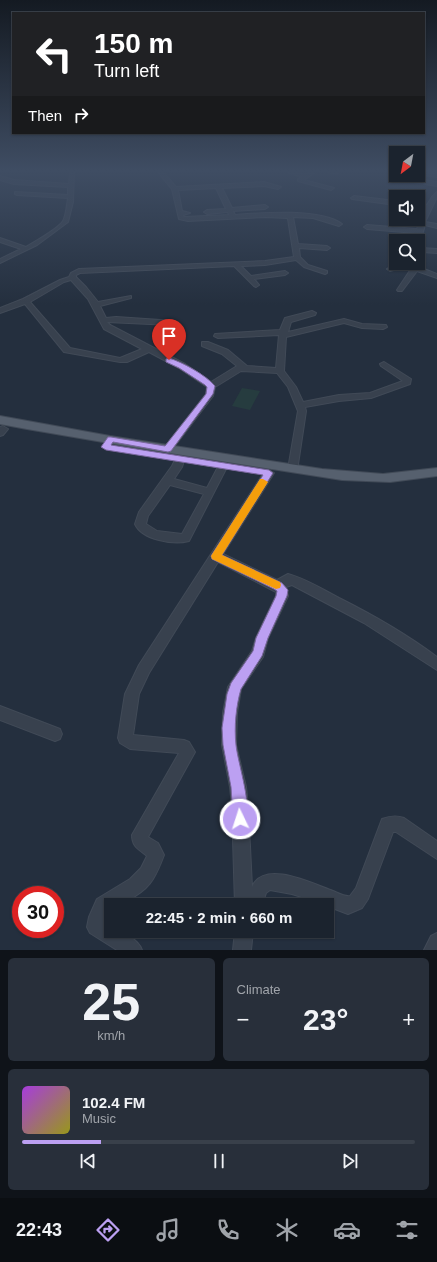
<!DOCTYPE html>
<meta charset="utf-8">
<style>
body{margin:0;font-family:Arial,sans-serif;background:#282f3a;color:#f1f3f6;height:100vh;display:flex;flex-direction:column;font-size:15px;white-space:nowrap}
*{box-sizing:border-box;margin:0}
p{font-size:13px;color:#a0a4aa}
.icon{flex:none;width:22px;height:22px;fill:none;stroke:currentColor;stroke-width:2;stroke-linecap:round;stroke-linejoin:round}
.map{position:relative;height:950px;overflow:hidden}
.sheet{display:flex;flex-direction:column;gap:8px;padding:8px;background:#0f1319;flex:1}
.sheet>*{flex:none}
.top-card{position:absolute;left:12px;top:12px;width:413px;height:122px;border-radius:0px;box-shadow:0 1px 3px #0004,0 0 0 1px #39404a;background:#202124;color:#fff;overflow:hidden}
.needle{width:26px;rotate:212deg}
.controls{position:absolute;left:389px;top:146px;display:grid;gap:8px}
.controls a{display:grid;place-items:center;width:36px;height:36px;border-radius:0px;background:#1b232e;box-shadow:0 1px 3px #0004,0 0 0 1px #39404a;font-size:20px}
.speed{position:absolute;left:12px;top:886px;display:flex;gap:8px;font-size:20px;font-weight:700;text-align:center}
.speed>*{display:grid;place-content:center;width:52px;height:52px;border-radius:50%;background:#1b232e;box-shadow:0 1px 3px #0004,0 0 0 1px #39404a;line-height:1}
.speed .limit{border:6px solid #d22;background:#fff;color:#111}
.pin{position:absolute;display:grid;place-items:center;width:34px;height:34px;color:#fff;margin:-41px -17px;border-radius:50% 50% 50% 0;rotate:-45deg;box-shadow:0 0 4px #0007}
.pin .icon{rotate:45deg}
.me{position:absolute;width:44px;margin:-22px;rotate:356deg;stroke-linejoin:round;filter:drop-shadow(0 0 3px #0008)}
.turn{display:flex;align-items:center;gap:14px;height:84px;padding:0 16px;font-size:18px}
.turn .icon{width:52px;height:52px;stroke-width:2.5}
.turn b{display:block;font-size:28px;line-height:34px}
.then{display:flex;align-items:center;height:38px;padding:0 16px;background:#0003;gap:8px;font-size:15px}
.big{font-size:30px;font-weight:600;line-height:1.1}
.sheet .card{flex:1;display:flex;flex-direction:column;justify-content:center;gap:6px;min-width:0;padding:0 14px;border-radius:6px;background:#282f3a}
.sheet .dial{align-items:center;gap:0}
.dial b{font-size:52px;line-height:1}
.song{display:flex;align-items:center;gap:12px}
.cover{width:48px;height:48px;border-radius:6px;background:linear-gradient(135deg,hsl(280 70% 55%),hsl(60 70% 35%))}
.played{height:4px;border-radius:2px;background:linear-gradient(90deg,#bca0f2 20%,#39404a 20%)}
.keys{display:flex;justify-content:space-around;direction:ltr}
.heat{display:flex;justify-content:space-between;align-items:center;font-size:22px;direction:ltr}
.sheet .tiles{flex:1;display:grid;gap:8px;grid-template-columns:1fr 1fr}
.card:last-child{grid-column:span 2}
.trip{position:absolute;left:104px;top:898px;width:230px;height:40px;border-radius:0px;background:#1b232e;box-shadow:0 1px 3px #0004,0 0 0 1px #39404a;font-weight:600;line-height:40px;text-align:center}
.menu{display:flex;height:64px;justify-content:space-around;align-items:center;background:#0b0e12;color:#a0a4aa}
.menu .icon{width:28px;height:28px}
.menu .current{color:#bca0f2}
.menu b{font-size:18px;color:#f1f3f6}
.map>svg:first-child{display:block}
.green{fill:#263c3f}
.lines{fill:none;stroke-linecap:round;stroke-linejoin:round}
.minor-casing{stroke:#414a57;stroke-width:2}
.major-casing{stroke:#414a57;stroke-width:2}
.minor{fill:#38414e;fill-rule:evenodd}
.major{fill:#56606e;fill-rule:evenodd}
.route{fill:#bca0f2;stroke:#7a689d}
.slow{fill:#f59e0b}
</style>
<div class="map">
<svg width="437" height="950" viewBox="0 0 437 950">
<rect width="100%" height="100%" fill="#242f3e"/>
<path class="green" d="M242 388 260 391 250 410 232 406Z"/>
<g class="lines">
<g class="minor-casing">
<path id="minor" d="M70 172H74L73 202 68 222 37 245 0 263V259L21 249 0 242V238L26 247C34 242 58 229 63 221 66 216 67 204 68 198L17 195 15 194V192L68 195V187L14 184 0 180V176L14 180 69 184Z
M158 172H163L176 187 264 182 281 187 278 189 264 186 222 188 232 208 265 205 268 207 265 209 233 211 235 215C262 213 320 208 342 224L339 226 313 218 293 217 298 244 327 246 330 248 327 250 299 248 300 257 308 265 327 271V273L325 274 304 267 296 260 265 265 241 266 251 276 285 271 288 273 285 275 254 279 259 285 256 287 254 286 234 266 80 273 76 275V277L86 287 98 302 131 296V298L100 306 106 318 116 317 175 321V325H172L107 322 110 325 185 364 211 382 237 366 222 354 202 346V342H208L228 350 247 366 276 368 279 335 218 338 214 336 215 334 280 330 285 318 312 311 316 313 315 315 291 322 288 332 344 319 362 324 386 325 387 327 383 329 362 328 344 323 286 337 284 371 296 387 303 402 339 395 370 393 403 381 381 366 380 364 384 362 411 379 410 384 371 398 339 401 305 407 306 411 297 471 293 472 288 469 298 411 288 387 277 373 241 371 215 387 213 396 171 451 168 452 163 449 206 394 207 387 179 368 149 352 127 362H120L64 352 25 304 0 313V308L23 299 60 280 69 277 71 273 79 269 265 261 294 257 288 219 287 218 266 217 188 221 179 219 172 189ZM216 188 226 209 207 210 204 212 207 214 228 212 229 215 184 217 183 215 190 213 182 211 178 190ZM71 280 88 299 104 329 142 349 120 358 70 348 30 302 64 282Z
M288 172H295L305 175 310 172H315L304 180 334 188 331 190 298 181V179L302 177Z
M329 172H338V173L336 174Z
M418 172 437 173V177L418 174Z
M392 175 437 182V186L390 178V176Z
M437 192V197L425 222 437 224V228L425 225 420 242 415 241 416 233 367 229 364 227 367 225 417 229 418 226 389 220 392 218 419 223 425 208H418V204L427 205 432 197Z
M354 196 396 201V205L352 199 351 198Z
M418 244 420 245 421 248 437 249V253L422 252 419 267 437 274V278L417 271 402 291H398L397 290 411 269 401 268 390 271 387 269 395 265 413 266 414 263H418Z
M3 426 8 429 3 435 0 436V427Z
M180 455 185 458 182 467 174 479 207 488 220 463H226L228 465 189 541C174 545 142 540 135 524L139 512 172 466 177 456ZM170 485 204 494 182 534 157 531 146 524 148 516Z
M269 470 274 473 223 554 277 580 288 574C306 579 322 589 339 598 373 615 406 634 437 657V670L364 623 292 585 286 587 288 596 268 638 263 657 241 689 237 713 236 745 246 787 248 806 252 887C264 859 313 884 333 891 338 893 345 897 350 896L356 888 382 819C390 816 396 815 404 818L437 841V859L396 832H393L368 899 362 908 348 914 327 906V905L292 894 270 890 266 893 262 905H235L232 806 230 787 222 745 223 713 228 687 252 651 256 638 276 596V592L218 562 149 673 139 694 133 735 184 740 189 742 195 752 148 837 158 843 164 855C161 863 158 871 153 879 146 891 125 905 111 905 111 911 107 916 106 923L111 926V931C122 931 138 939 142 950H117L90 933 87 927 89 917 97 899 130 879 141 868 147 856C139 849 132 847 132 835L179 753 130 749 120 743 118 738 125 694 139 665 265 471Z
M0 706 60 729 62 734 60 739 55 741 0 720Z
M235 931H253L251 950H233Z
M437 933V950H424L431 936Z"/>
</g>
<g class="major-casing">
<path id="major" d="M0 416 110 436 322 469 383 474 437 468V476L390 482 342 480 138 448 27 429 0 424Z"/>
</g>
<use href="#minor" class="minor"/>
<use href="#major" class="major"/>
</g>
<linearGradient id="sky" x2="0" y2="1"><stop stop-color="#141a22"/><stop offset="0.56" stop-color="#3f4d63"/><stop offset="1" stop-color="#3f4d63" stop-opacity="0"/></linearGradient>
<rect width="437" height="305" fill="url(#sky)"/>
<path class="route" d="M169 358C182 362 206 375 215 386L213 394 171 451 168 452 113 442 111 445 269 470 273 473 222 555 282 583 288 590 287 596 268 638 262 656 241 689C236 706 234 727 236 745 238 764 253 807 245 824L240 827 235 824 233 819 231 787 223 745 222 728 227 694 231 683 253 651 256 638 276 596 277 591 274 589 212 559 211 556 263 475 106 450 101 447 108 437H111L165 446 206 394 207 387 205 385 179 368 166 362V359Z"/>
<path class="slow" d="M260 479H263L268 482 222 555 280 582 281 585 280 588 276 589 212 559 211 556Z"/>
</svg>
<div class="controls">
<a><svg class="needle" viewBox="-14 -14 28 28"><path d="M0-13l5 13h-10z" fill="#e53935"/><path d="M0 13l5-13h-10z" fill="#a0a4aa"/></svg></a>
<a><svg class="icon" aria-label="sound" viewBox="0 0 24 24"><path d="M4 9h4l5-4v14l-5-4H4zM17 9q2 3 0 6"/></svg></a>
<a><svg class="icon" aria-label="search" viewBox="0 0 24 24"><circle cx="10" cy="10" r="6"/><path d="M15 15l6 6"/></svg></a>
</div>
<div class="speed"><div class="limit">30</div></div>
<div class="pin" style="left:169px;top:360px;background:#d93025"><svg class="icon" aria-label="arrive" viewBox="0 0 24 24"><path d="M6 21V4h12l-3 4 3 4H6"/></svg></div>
<svg class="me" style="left:240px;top:819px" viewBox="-20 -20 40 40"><circle r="17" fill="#bca0f2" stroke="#fff" stroke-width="3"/><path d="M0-11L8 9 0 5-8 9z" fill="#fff"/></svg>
<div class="trip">22:45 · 2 min · 660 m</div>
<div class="top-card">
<div class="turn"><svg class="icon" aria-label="left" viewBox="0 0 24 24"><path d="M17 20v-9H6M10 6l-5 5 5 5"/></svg><div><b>150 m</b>Turn left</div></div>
<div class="then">Then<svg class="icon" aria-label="right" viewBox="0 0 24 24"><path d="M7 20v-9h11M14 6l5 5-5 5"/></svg></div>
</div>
</div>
<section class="sheet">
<div class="tiles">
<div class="card dial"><b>25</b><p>km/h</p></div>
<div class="card"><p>Climate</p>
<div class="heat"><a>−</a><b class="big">23°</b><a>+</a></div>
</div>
<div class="card">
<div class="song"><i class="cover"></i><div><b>102.4 FM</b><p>Music</p></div></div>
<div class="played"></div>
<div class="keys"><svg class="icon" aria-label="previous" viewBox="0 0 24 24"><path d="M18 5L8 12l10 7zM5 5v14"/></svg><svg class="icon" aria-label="pause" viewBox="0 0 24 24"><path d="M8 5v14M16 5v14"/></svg><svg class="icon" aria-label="next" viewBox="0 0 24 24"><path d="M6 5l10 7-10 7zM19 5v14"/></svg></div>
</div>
</div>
</section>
<nav class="menu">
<b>22:43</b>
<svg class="icon current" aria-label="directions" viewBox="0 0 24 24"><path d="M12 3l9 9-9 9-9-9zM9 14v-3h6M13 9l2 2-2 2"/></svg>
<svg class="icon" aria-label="music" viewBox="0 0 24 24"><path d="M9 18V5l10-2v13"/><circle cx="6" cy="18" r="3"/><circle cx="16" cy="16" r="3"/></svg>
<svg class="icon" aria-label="phone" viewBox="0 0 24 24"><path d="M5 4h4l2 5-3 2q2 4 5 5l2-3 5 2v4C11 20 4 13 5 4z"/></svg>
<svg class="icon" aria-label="climate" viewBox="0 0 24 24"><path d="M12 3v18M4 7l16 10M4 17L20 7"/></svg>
<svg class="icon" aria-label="car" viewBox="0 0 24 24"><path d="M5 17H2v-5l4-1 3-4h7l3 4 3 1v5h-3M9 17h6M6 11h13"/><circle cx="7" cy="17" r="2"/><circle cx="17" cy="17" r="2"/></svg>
<svg class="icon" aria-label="filters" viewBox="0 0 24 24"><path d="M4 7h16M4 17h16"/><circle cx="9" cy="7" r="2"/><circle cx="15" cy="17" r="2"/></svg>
</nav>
